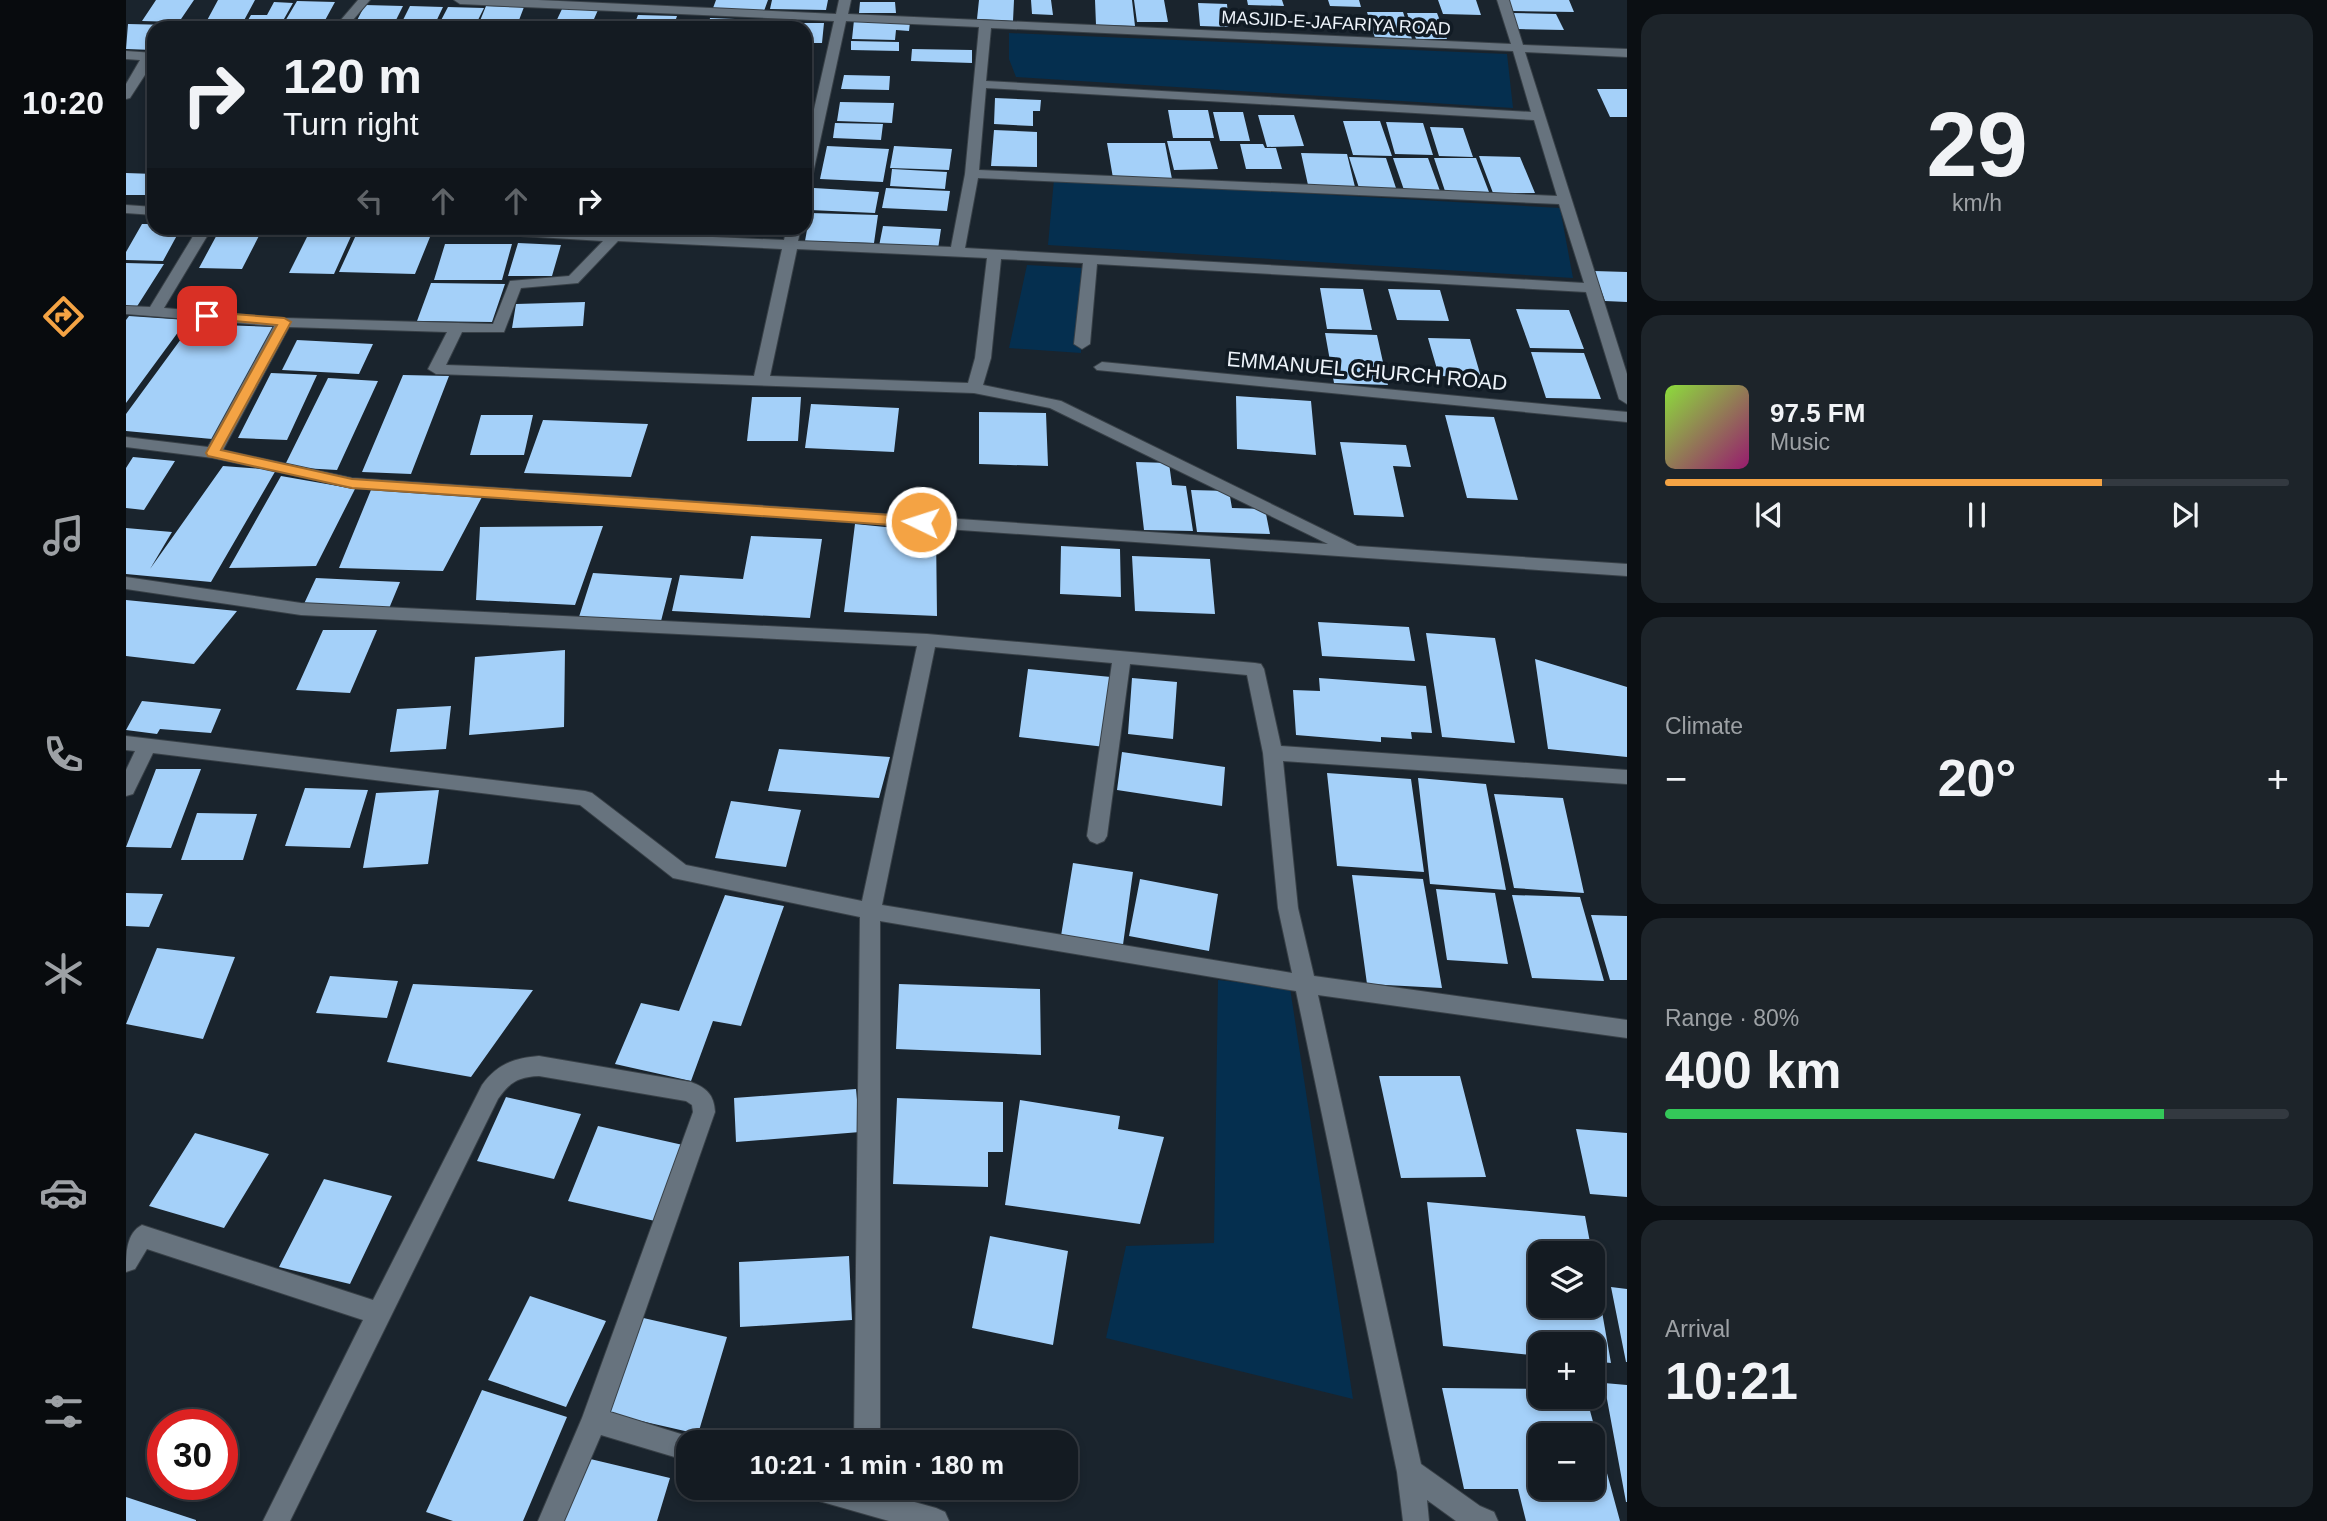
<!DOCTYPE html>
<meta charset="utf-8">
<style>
body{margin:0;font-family:Arial,sans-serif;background:#1d242a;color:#f1f3f6;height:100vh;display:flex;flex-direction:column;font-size:26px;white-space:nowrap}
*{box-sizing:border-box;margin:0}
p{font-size:23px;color:#9da1a5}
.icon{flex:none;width:38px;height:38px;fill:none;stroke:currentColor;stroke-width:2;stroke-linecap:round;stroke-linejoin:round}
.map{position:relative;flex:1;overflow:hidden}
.panel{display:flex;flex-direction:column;gap:14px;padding:14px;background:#0b0f13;width:700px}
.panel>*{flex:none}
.banner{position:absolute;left:21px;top:21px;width:665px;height:214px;border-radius:21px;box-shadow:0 4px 10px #0003,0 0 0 2px #333940;background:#141b22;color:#f1f3f6;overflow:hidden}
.fabs{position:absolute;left:1402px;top:1241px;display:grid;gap:14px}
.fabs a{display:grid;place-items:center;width:77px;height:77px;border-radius:14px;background:#141b22;box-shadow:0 4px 10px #0003,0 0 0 2px #333940;font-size:35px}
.speed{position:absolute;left:21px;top:1409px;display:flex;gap:14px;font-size:35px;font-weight:700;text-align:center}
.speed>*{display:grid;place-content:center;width:91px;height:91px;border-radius:50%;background:#141b22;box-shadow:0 4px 10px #0003,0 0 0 2px #333940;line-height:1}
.speed .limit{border:10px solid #d22;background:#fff;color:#111}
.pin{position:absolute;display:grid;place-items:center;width:60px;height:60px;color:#fff;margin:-30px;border-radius:14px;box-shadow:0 4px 10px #0006}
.me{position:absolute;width:77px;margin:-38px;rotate:274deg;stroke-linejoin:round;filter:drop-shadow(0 0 5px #0008)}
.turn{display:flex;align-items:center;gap:24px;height:147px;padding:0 21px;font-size:32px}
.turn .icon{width:91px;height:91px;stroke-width:2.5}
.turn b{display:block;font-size:49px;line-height:60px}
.lanes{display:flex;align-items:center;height:66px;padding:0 21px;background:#0003;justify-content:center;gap:35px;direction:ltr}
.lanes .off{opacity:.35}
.big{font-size:52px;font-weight:700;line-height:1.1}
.panel .tile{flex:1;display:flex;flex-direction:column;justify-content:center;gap:10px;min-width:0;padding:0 24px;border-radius:21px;background:#1d242a}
.panel .dial{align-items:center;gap:0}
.dial b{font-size:91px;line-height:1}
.song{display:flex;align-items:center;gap:21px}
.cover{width:84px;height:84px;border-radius:10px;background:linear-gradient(135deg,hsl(90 70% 55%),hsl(320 70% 35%))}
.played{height:7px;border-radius:4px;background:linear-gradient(90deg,#f4a344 70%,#333940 70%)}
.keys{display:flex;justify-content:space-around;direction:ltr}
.heat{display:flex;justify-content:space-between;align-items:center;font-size:38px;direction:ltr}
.charge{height:10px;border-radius:5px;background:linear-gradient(90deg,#34c759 80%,#333940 0)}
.trip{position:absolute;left:550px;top:1430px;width:402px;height:70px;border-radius:21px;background:#141b22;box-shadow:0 4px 10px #0003,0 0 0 2px #333940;font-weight:700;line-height:70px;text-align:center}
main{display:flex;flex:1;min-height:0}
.menu{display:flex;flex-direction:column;width:126px;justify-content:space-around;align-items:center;background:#080b0e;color:#9da1a5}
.menu .icon{width:49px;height:49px}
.menu .active{color:#f4a344}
.menu b{font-size:32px;color:#f1f3f6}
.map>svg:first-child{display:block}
.green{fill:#052f4f}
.building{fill:#a4d0f9;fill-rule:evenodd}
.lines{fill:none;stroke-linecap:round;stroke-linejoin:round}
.minor-casing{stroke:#384047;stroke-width:2}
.minor{fill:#67737e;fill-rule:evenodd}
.route{fill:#f4a344;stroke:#9f6a2c;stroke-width:2}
.labels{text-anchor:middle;stroke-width:7;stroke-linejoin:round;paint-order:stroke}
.far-street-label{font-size:18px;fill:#edf3fa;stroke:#111b24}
.street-label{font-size:21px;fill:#edf3fa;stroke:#111b24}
</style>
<main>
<nav class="menu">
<b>10:20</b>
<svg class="icon active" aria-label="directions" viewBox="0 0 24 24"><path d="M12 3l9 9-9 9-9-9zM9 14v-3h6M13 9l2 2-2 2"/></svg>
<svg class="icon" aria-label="music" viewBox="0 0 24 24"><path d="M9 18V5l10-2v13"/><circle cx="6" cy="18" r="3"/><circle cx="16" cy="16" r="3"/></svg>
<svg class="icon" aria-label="phone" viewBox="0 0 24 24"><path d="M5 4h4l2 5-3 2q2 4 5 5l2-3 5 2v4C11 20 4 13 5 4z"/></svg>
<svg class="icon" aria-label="climate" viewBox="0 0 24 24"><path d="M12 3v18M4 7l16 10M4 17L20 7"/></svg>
<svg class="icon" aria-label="car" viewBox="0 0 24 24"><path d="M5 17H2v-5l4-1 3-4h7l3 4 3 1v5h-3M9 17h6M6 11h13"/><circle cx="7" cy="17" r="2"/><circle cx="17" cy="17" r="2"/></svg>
<svg class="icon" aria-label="filters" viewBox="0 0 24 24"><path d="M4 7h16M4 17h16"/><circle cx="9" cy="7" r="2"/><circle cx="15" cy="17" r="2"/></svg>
</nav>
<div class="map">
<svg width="1501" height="1521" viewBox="0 0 1501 1521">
<rect width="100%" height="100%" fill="#1a242d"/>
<path class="green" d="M883 33 1381 54 1387 108 890 77 883 59Z
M928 179 1434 208 1447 278 922 245Z
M901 265 957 268 955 353 883 348Z
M1092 980 1164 988 1227 1399 980 1338 1000 1246 1088 1243Z"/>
<path class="building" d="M30 0H68L53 22 16 21Z
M92 0H129L115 26H78Z
M590 0H642L638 11 587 8Z
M646 0H702L700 10 644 9Z
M853 0H888L887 21 851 19Z
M905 0H925L927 15 906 14Z
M969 0H1006L1009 26 970 25Z
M1008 0H1038L1042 22H1011Z
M1121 0H1156L1158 6 1122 5Z
M1202 0H1233L1235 7 1204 6Z
M1312 0H1350L1355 15 1317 14Z
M1381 0H1443L1448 12 1386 11Z
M171 1 209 2 197 24 158 23Z
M148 2 167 3 154 26 119 25 125 15H141Z
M734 2H769L770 13H733Z
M1072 3 1101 4 1103 27 1074 26Z
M239 5 277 6 266 28H227Z
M284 6 317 7 307 28H273Z
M360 6 398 7 390 28H351Z
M322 7 358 8 348 28H311Z
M436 9 472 10 464 28H427Z
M1241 12H1277L1286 39 1249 38Z
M1281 13H1311L1321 39H1290Z
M1385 13 1430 14 1438 30 1392 29Z
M512 15 551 16 547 28H507Z
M584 18 634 20 632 28H582Z
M728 20 784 22 783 31 770 30 769 40 726 39Z
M669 23H698L696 43H679V28H669Z
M2 24 44 25 42 28H28L27 50 0 49Z
M725 41 773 42V51L725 50Z
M786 49 846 50V63L785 61Z
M718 75 764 76 763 90 715 89Z
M1471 89H1501V117H1484Z
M869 98 915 100 914 111H907V126L868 124Z
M714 102 768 103 766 123 711 121Z
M1042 110H1082L1088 138H1047Z
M1087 112H1117L1124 141H1094Z
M1132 115H1168L1178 146 1141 147Z
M1217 121H1254L1266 156 1227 155Z
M1260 122 1297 123 1307 155 1269 154Z
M709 123 757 124 755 140 707 138Z
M1304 127 1337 128 1347 157 1313 156Z
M868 130 911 132V167L865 166Z
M1041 141H1084L1092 169 1048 170Z
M981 143H1039L1046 179 987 178Z
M1114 144H1137L1139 148H1150L1156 169H1120Z
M701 146 763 149 757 182 694 179Z
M768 146 826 149 823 170 764 168Z
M1175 153 1221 154 1229 187 1182 185Z
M1353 156 1394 157 1409 193H1367Z
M1223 157 1260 158 1270 188H1233Z
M1267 158H1302L1314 191 1278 190Z
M1308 158H1350L1363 192 1319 191Z
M766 169 821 172 819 189 764 186Z
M0 173 28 174V195H0Z
M688 188 753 192 749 213 684 210Z
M760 188 824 191 821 211 756 208Z
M684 213 752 215 748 243 679 241Z
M16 224H28V228H55L37 261 0 260V252Z
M757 226 815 229 812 249 753 246Z
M512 228H576L575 233 511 231Z
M94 229 136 230 116 269 73 268Z
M183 233 226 234 208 274 163 273Z
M230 235 304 237 289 274 213 272Z
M392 243 435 245 426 276H382Z
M319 244H386L376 280H308Z
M0 263 38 264 10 308H0Z
M1468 271 1501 272V302L1479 301Z
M305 283 379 284 366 322 291 321Z
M1194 288 1237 289 1246 330 1201 329Z
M1262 289 1314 290 1323 321 1271 320Z
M459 302 457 326 386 328 390 304Z
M1390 309 1443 310 1458 349 1404 348Z
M3 316 61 320 0 403V320Z
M66 324 147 327 86 439 0 431V414Z
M1199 333 1251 335 1262 385 1208 383Z
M1302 338 1344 339 1355 377 1313 376Z
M171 340 247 344 233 374 156 370Z
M1405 352 1458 353 1475 399 1420 398Z
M145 373 191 375 161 440 112 438Z
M277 375 323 376 285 474 236 472Z
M202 378 252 381 211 470 158 467Z
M1110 396 1185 401 1190 455 1111 449Z
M626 397H675L672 441H621Z
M685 404 773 408 768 452 679 448Z
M853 412 920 413 922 466 853 464Z
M355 415H407L398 455H344Z
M1319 415 1368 417 1392 500 1341 498Z
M417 420 522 424 505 477 398 473Z
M1214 442 1280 445 1285 467 1267 466 1278 517 1228 515Z
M7 457 49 461 18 510 0 508V468Z
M1010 462 1043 463 1046 485 1060 486 1067 531 1018 530Z
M97 466 150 470 85 582 0 574V528L46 532 24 569Z
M155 476 229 489 190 566 103 568Z
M247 485 356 497 317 571 213 568Z
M1065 490 1103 491 1106 508 1139 509 1144 534 1071 532Z
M729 524 810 532 811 616 718 612Z
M477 526 449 605 350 600 354 527Z
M625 536 696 539 684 618 546 611 554 575 617 579Z
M935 546 994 549 995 597 934 594Z
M1006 556 1084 559 1089 614 1009 611Z
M467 573 546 578 534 625 452 620Z
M190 578 274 582 262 611 177 606Z
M0 600 111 611 68 664 0 656Z
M1192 622 1283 627 1289 661 1196 656Z
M197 630H251L224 693 170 690Z
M1300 633 1369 638 1389 743 1316 737Z
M439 650 438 727 343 735 349 657Z
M1409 659 1501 687V757L1422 749Z
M902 669 985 677 979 747 893 737Z
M1006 678 1051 682 1047 739 1002 734Z
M1193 678 1300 686 1306 733 1285 732 1286 739 1255 737V742L1170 735 1167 690 1194 691Z
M16 701 95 709 85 733 34 729 31 734 0 730Z
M325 706 320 749 264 752 271 709Z
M653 749 764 757 753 798 642 791Z
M996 752 1099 767 1096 806 991 790Z
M30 769H75L45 848 0 847Z
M1201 773 1285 779 1298 872 1211 866Z
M1292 778 1360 784 1380 890 1304 884Z
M179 788 242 790 224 848 159 846Z
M313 790 302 864 237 868 250 793Z
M1368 794 1437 798 1458 893 1388 888Z
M605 801 675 810 660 867 589 858Z
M71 813 131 814 117 860H55Z
M947 863 1007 872 996 952 934 942Z
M1226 875 1297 879 1316 988 1241 984Z
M1014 879 1092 894 1083 951 1003 936Z
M1310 889 1369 893 1382 964 1321 960Z
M0 893 37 894 23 927 0 926Z
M599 895 658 906 615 1026 587 1021 565 1081 489 1064 515 1003 553 1011Z
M1386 895 1454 897 1478 981 1406 978Z
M1465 915 1501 916V980H1484Z
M31 948 109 957 77 1039 0 1024Z
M204 976 272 981 261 1018 190 1013Z
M287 984 407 990 345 1077 261 1062Z
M773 984 914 989 915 1055 770 1049Z
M1253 1076H1334L1360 1177 1275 1178Z
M730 1089 734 1132 610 1142 608 1098Z
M380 1097 455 1114 428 1179 351 1161Z
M771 1098 877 1102V1152H862V1187L767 1184Z
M894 1100 994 1116 992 1129 1038 1137 1014 1224 879 1205Z
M472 1126 557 1145 529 1221 442 1201Z
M1450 1129 1501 1133V1197L1464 1194Z
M69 1133 143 1154 98 1228 23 1206Z
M198 1179 266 1196 224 1284 153 1267Z
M1301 1202 1459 1216 1466 1253H1414V1306H1466L1468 1266 1485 1363 1466 1361V1344H1414V1356L1317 1346Z
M864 1236 942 1251 927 1345 846 1328Z
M723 1256 726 1320 614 1327 613 1262Z
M1485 1287 1501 1289V1362H1500Z
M404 1296 480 1321 440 1407 362 1380Z
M513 1317 601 1337 572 1434 480 1413Z
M1478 1383 1501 1385V1502H1500Z
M1316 1388 1414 1389V1396H1460L1494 1521H1400L1392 1489H1338ZM1414 1435H1466V1488H1414Z
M356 1390 441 1417 397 1521H327L300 1512Z
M456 1457 544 1478 531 1521H435Z
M0 1497 70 1520V1521H0Z"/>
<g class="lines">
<g class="minor-casing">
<path id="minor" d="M232 0H244L220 28H208Z
M328 0H412L710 14 713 0H725L722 14 1385 44 1371 0H1383L1397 45 1501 49V57L1399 52 1501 374V404L1493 399 1460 292 971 264 964 344 956 349 948 344 957 263 875 259 865 358 857 385 935 401 1231 546 1501 564V576L226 488 87 458 0 447V437L82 447 148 326 0 314V306L24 307 72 228H86L38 308 158 318 367 324 384 281 443 276 477 241 327 232 320 228H393L482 232 484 228H498L496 233 658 240 661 228H675L672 241 825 247 839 174 853 27 720 21 686 178 679 182V149L708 21 334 4ZM865 28 1387 51 1405 112 860 81ZM860 88 1408 120 1431 196 853 170ZM852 178 1433 204 1458 283 839 248ZM492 241 656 249 628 376 320 365 336 332H378L395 288 452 283ZM671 249 861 258 849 358 842 383 644 376ZM163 327 321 332 302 369 310 374 848 393 924 408 1202 544 226 478 97 450Z
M0 51 28 53V61L4 98 0 99V84L14 60 0 59Z
M0 205 28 207V215L0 213Z
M976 362 1501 412V422L971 370 968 367Z
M0 577 175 603 801 634 1129 663 1135 664 1138 669 1155 746 1501 770V784L1157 761 1172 908 1188 976 1501 1020V1038L1192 995 1295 1464 1354 1506 1368 1512 1372 1521H1330L1301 1500 1303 1521H1277L1271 1472 1170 991 754 921V1442H728L734 917 547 878 454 805 27 753 7 794 0 796V770L9 751 0 750V736L459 791 466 793 560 865 736 901 791 646 175 615 0 589ZM809 647 986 663 961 836 964 841 971 844 978 841 981 836 1004 664 1121 675 1137 753 1152 908 1166 973 756 905Z
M413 1056 565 1082C581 1088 588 1095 589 1112L484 1412 571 1439 573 1442H562V1461L475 1435 438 1521H412L456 1418 567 1112 566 1105 560 1101 413 1076C392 1077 384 1082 372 1099L164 1521H137L237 1320 21 1249 9 1269 0 1272C0 1254 0 1233 16 1225L247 1300 356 1085C371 1064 388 1058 413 1056Z
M680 1488H738L810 1508 819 1512 823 1521H763L693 1501 684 1497Z"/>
</g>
<use href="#minor" class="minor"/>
</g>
<path class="route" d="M81 312 158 318 165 322 95 450 226 479 795 517 802 522 795 527 226 488 82 456 80 453 151 325 76 318V313Z"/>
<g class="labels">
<g class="far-street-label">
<text transform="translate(1210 23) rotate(3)" y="6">MASJID-E-JAFARIYA ROAD</text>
</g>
<g class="street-label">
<text transform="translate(1241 371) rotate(5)" y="7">EMMANUEL CHURCH ROAD</text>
</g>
</g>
</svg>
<div class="fabs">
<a><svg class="icon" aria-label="layers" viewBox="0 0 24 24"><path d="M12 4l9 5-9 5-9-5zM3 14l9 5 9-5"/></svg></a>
<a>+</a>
<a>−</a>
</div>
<div class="speed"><div class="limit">30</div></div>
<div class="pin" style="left:81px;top:316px;background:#d93025"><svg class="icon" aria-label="arrive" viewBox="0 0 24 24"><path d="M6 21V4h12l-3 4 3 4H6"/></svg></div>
<svg class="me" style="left:795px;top:522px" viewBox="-20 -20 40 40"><circle r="17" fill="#f4a344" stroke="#fff" stroke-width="3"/><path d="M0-11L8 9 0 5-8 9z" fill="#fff"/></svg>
<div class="trip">10:21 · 1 min · 180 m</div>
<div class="banner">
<div class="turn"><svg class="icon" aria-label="right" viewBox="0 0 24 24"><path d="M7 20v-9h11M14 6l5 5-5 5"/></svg><div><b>120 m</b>Turn right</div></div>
<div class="lanes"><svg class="icon off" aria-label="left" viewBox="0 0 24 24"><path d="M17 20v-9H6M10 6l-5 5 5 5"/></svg><svg class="icon off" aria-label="ahead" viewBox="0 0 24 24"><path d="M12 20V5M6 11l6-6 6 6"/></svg><svg class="icon off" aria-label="ahead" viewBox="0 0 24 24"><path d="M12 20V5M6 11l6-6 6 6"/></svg><svg class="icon" aria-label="right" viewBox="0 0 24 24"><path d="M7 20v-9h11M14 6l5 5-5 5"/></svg></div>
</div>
</div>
<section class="panel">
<div class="tile dial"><b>29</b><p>km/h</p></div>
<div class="tile">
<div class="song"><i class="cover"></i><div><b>97.5 FM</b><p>Music</p></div></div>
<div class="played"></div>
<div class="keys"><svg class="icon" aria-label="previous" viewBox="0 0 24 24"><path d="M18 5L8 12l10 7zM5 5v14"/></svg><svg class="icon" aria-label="pause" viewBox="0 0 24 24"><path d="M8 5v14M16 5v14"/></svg><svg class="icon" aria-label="next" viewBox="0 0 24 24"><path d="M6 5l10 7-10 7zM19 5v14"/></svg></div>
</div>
<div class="tile"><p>Climate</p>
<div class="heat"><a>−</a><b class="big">20°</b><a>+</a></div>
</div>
<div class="tile"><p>Range · 80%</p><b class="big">400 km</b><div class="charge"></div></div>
<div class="tile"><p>Arrival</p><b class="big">10:21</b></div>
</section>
</main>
